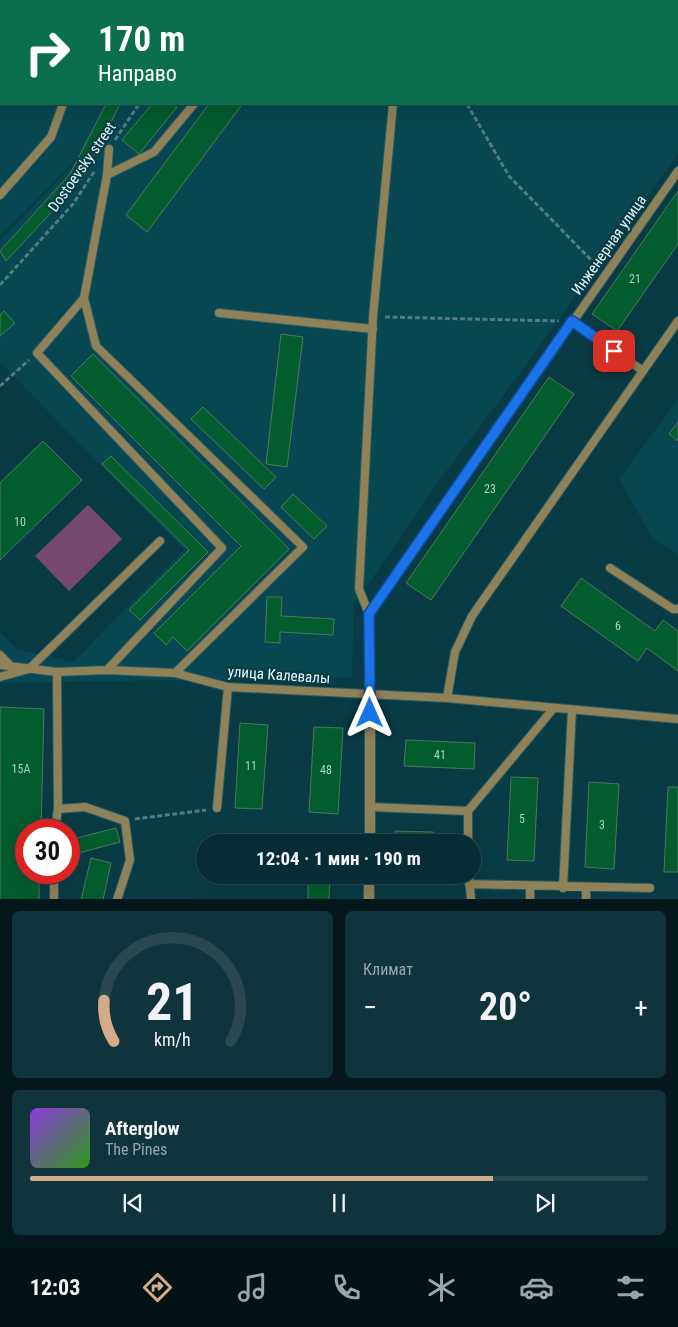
<!DOCTYPE html>
<html lang="ru">
<meta charset="utf-8">
<style>
body{margin:0;font-family:"Roboto Condensed",sans-serif;background:#10343b;color:#f1f3f6;height:100vh;display:flex;flex-direction:column;font-size:19px;white-space:nowrap}
*{box-sizing:border-box;margin:0}
p{font-size:16px;color:#98a7ac}
.icon{flex:none;width:28px;height:28px;fill:none;stroke:currentColor;stroke-width:2;stroke-linecap:round;stroke-linejoin:round}
.map{position:relative;height:899px;overflow:hidden}
.panel{display:flex;flex-direction:column;gap:12px;padding:12px;background:#04181c;flex:1}
.panel>*{flex:none}
.banner{position:absolute;left:0px;top:0px;width:679px;height:105px;box-shadow:0 5px 20px #0002,0 0 0 1px #28484e;background:#0b6e4f;color:#fff;overflow:hidden}
.speed{position:absolute;left:15px;top:819px;display:flex;gap:10px;font-size:25px;font-weight:700;text-align:center}
.speed>*{display:grid;place-content:center;width:65px;height:65px;border-radius:50%;background:#072c33;box-shadow:0 5px 20px #0002,0 0 0 1px #28484e;line-height:1}
.speed .limit{border:8px solid #d22;background:#fff;color:#111}
.pin{position:absolute;display:grid;place-items:center;width:42px;height:42px;color:#fff;margin:-21px;border-radius:10px;box-shadow:0 2px 8px #0006}
.me{position:absolute;width:55px;margin:-28px;rotate:0deg;stroke-linejoin:round;filter:drop-shadow(0 0 4px #0008)}
.turn{display:flex;align-items:center;gap:18px;height:105px;padding:0 15px;font-size:22px}
.turn .icon{width:65px;height:65px;stroke-width:2.5}
.turn b{display:block;font-size:35px;line-height:42px}
.big{font-size:38px;font-weight:700;line-height:1.1}
.panel .widget{flex:1;display:flex;flex-direction:column;justify-content:center;gap:8px;min-width:0;padding:0 18px;border-radius:8px;background:#10343b}
.panel .dial{align-items:center;gap:0}
.dial svg{height:130px;overflow:visible;fill:none;stroke:#28484e;stroke-width:7;stroke-linecap:round;text-anchor:middle}
.dial text{fill:#f1f3f6;stroke:none}
.song{display:flex;align-items:center;gap:15px}
.cover{width:60px;height:60px;border-radius:8px;background:linear-gradient(135deg,hsl(270 70% 55%),hsl(110 70% 35%))}
.played{height:5px;border-radius:2px;background:linear-gradient(90deg,#d6ab8b 75%,#28484e 75%)}
.keys{display:flex;justify-content:space-around;direction:ltr}
.heat{display:flex;justify-content:space-between;align-items:center;font-size:28px;direction:ltr}
.panel .tiles{flex:1;display:grid;gap:12px;grid-template-columns:1fr 1fr}
.widget:last-child{grid-column:span 2}
.trip{position:absolute;left:196px;top:834px;width:285px;height:50px;border-radius:25px;background:#072c33;box-shadow:0 5px 20px #0002,0 0 0 1px #28484e;font-weight:700;line-height:50px;text-align:center}
.tab-bar{display:flex;height:80px;justify-content:space-around;align-items:center;background:#031214;color:#98a7ac}
.tab-bar .icon{width:35px;height:35px}
.tab-bar .on{color:#d6ab8b}
.tab-bar b{font-size:22px;color:#f1f3f6}
.map>svg:first-child{display:block}
.built{fill:#064751}
.green{fill:#774970}
.building{fill:#035c2d;stroke:#4f775a}
.lines{fill:none;stroke-linecap:round;stroke-linejoin:round}
.service-casing{stroke:#2c5962;stroke-width:10}
.minor-casing{stroke:#2c5962;stroke-width:12}
.path{stroke:#527b83;stroke-width:3;stroke-dasharray:5 2.5;stroke-linecap:butt}
.service{stroke:#8f8158;stroke-width:8}
.minor{stroke:#8f8158;stroke-width:10}
.route-casing{stroke:#114b97;stroke-width:12}
.route{stroke:#1a73e8;stroke-width:9}
.labels{text-anchor:middle;stroke-width:4.5;stroke-linejoin:round;paint-order:stroke}
.number-label{font-size:12px;fill:#aad2ca}
.street-label{font-size:15px;fill:#e1f9fe;stroke:#093b44}
</style>
<div class="map">
<svg width="678" height="900" viewBox="0 0 678 900">
<rect width="100%" height="100%" fill="#093b44"/>
<path class="built" d="M0 0H164L1 1V104H108L78 157 0 237Z
M170 0H678V154L521 372 438 482 354 605 352 677 0 683V632L17 649 73 662 184 550 0 362V240L81 156 111 104H678V1Z
M678 399V554L653 539 619 479Z"/>
<path class="green" d="M88 505 122 539 69 591 35 556Z"/>
<path class="building" d="M268 0H297L299 1H270Z
M106 104H120L83 178 6 261 0 251 70 174Z
M152 104H173L177 107 139 154 122 140Z
M209 104H240L241 106 147 232 126 215Z
M678 191V244L617 331 592 314Z
M4 311 15 323 0 336V315Z
M281 334 303 337 287 467 266 464Z
M93 354 289 549 187 651 173 637 166 645 154 633 241 546 71 376Z
M549 377 574 394 431 600 406 583Z
M203 407 276 477 264 489 191 419Z
M678 422V441L669 434Z
M43 441 82 480 0 560V483Z
M111 456 208 552 140 620 129 610 189 550 102 464Z
M293 494 327 526 314 539 281 507Z
M581 578 655 631 663 620 678 631V671L647 648 638 661 561 606Z
M267 597H282L281 616 334 619 333 635 280 632V643L265 642Z
M0 707 44 709 41 830H26V872H39V900H0Z
M240 723 268 725 262 809 235 808Z
M314 727 343 728 338 814 309 812Z
M406 740 475 743 474 769 404 766Z
M511 777 538 778 534 861 507 860Z
M589 782 619 784 614 869 585 867Z
M668 787H678V872H664Z
M116 828 120 842 71 855 69 840Z
M395 831 433 832V842H395Z
M91 858 111 863 103 900H81Z
M308 875H330L329 900H308Z
M394 875H432V880L393 878Z"/>
<g class="lines">
<g class="service-casing">
<path id="service" d="M220 0 223 1
M613 0 615 1
M39 1 41 0
M101 1 102 0
M433 1V0
M675 1 676 0
M0 23H1
M109 149 107 175 84 298 96 346 303 547 175 673
M107 175 154 152 194 104
M0 195 51 137 63 104
M84 298 37 353 222 548 107 670
M219 313 373 329
M572 321 643 371 678 321
M610 568 673 609H678
M369 614 359 589 373 317 393 104
M0 655 11 666
M0 665 57 672 107 670 175 673 228 687 447 698 678 719
M0 677 29 669 160 541
M370 694 369 614 678 171
M447 698 455 652 472 616 643 371
M371 807 468 811
M217 808 228 687
M58 809 85 807 125 821 130 860 117 900
M55 830 58 809 57 672
M468 842V811L553 709
M469 875 471 900
M469 884 650 888
M563 888 572 710
M586 888V900
M54 900V872
M530 900V886"/>
</g>
<g class="minor-casing">
<path id="minor" d="M370 842V694
M369 900V875"/>
</g>
<path class="path" d="M467 104 509 176 597 266
M115 140 139 104
M0 285 73 204 94 172
M385 317 559 321
M0 386 29 360
M135 819 206 810"/>
<use href="#service" class="service"/>
<use href="#minor" class="minor"/>
</g>
<g class="lines">
<g class="route-casing">
<path id="route" d="M370 713 369 614 572 321 614 351"/>
</g>
<use href="#route" class="route"/>
</g>
<g class="labels">
<g class="number-label">
<text x="635" y="283">21</text>
<text x="490" y="493">23</text>
<text x="20" y="526">10</text>
<text x="618" y="630">6</text>
<text x="440" y="759">41</text>
<text x="251" y="770">11</text>
<text x="21" y="773">15А</text>
<text x="326" y="774">48</text>
<text x="522" y="823">5</text>
<text x="602" y="829">3</text>
</g>
<g class="street-label">
<text transform="translate(82 167) rotate(-55)" y="5">Dostoevsky street</text>
<text transform="translate(609 245) rotate(-55)" y="5">Инженерная улица</text>
<text transform="translate(279 675) rotate(4)" y="5">улица Калевалы</text>
</g>
</g>
</svg>
<div class="speed"><div class="limit">30</div></div>
<div class="pin" style="left:614px;top:351px;background:#d93025"><svg class="icon" aria-label="arrive" viewBox="0 0 24 24"><path d="M6 21V4h12l-3 4 3 4H6"/></svg></div>
<svg class="me" style="left:370px;top:713px" viewBox="-20 -20 40 40"><path d="M0-17L14 15 0 8-14 15z" fill="#1a73e8" stroke="#fff" stroke-width="4"/></svg>
<div class="trip">12:04 · 1 мин · 190 m</div>
<div class="banner">
<div class="turn"><svg class="icon" aria-label="right" viewBox="0 0 24 24"><path d="M7 20v-9h11M14 6l5 5-5 5"/></svg><div><b>170 m</b>Направо</div></div>
</div>
</div>
<section class="panel">
<div class="tiles">
<div class="widget dial"><svg viewBox="0 0 100 80">
<path d="M14 69A42 42 0 1 1 86 69"/>
<path d="M14 69A42 42 0 0 1 8 44" stroke="#d6ab8b"/>
<text x="50" y="56" font-size="32" font-weight="700">21</text>
<text x="50" y="72" font-size="11">km/h</text>
</svg></div>
<div class="widget"><p>Климат</p>
<div class="heat"><a>−</a><b class="big">20°</b><a>+</a></div>
</div>
<div class="widget">
<div class="song"><i class="cover"></i><div><b>Afterglow</b><p>The Pines</p></div></div>
<div class="played"></div>
<div class="keys"><svg class="icon" aria-label="previous" viewBox="0 0 24 24"><path d="M18 5L8 12l10 7zM5 5v14"/></svg><svg class="icon" aria-label="pause" viewBox="0 0 24 24"><path d="M8 5v14M16 5v14"/></svg><svg class="icon" aria-label="next" viewBox="0 0 24 24"><path d="M6 5l10 7-10 7zM19 5v14"/></svg></div>
</div>
</div>
</section>
<nav class="tab-bar">
<b>12:03</b>
<svg class="icon on" aria-label="directions" viewBox="0 0 24 24"><path d="M12 3l9 9-9 9-9-9zM9 14v-3h6M13 9l2 2-2 2"/></svg>
<svg class="icon" aria-label="music" viewBox="0 0 24 24"><path d="M9 18V5l10-2v13"/><circle cx="6" cy="18" r="3"/><circle cx="16" cy="16" r="3"/></svg>
<svg class="icon" aria-label="phone" viewBox="0 0 24 24"><path d="M5 4h4l2 5-3 2q2 4 5 5l2-3 5 2v4C11 20 4 13 5 4z"/></svg>
<svg class="icon" aria-label="climate" viewBox="0 0 24 24"><path d="M12 3v18M4 7l16 10M4 17L20 7"/></svg>
<svg class="icon" aria-label="car" viewBox="0 0 24 24"><path d="M5 17H2v-5l4-1 3-4h7l3 4 3 1v5h-3M9 17h6M6 11h13"/><circle cx="7" cy="17" r="2"/><circle cx="17" cy="17" r="2"/></svg>
<svg class="icon" aria-label="filters" viewBox="0 0 24 24"><path d="M4 7h16M4 17h16"/><circle cx="9" cy="7" r="2"/><circle cx="15" cy="17" r="2"/></svg>
</nav>
